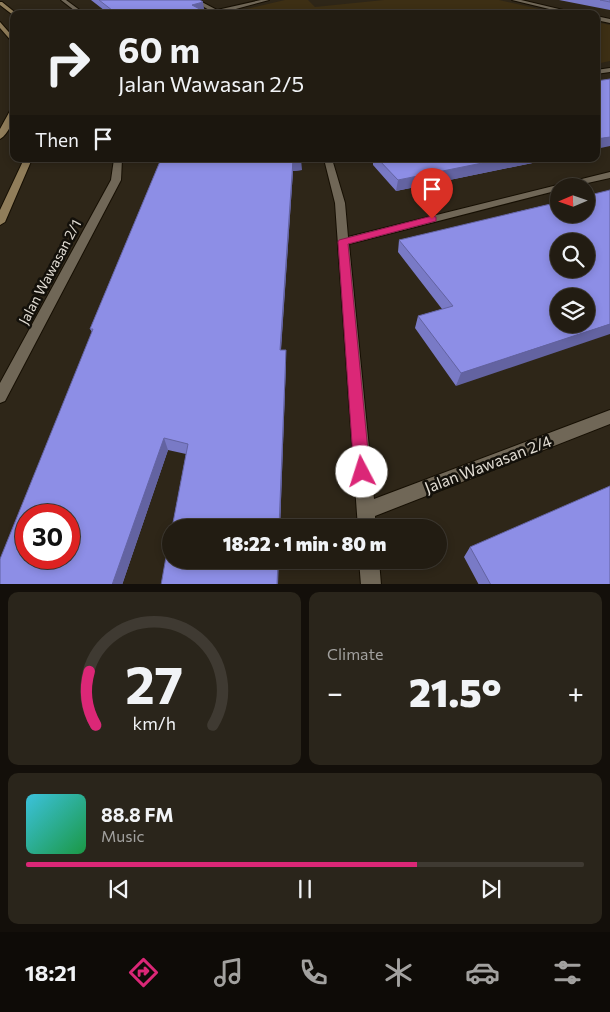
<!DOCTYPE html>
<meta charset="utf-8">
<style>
body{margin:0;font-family:Commissioner,sans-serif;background:#2a251b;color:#f1f3f6;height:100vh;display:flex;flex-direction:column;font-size:19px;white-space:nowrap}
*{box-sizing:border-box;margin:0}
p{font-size:16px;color:#a2a19f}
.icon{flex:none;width:28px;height:28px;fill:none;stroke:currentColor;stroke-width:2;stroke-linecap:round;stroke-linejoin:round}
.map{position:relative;height:584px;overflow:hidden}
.sheet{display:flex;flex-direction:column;gap:8px;padding:8px;background:#130f0a;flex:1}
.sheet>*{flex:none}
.banner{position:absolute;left:10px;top:10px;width:590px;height:152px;border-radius:10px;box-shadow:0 2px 8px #0003,0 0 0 1px #3f3a32;background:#221c12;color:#f1f3f6;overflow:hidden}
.needle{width:32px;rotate:268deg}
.controls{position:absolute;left:550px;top:178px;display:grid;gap:10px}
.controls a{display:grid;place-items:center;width:45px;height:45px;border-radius:50%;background:#221c12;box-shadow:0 2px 8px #0003,0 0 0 1px #3f3a32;font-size:25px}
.speed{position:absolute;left:15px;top:504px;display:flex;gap:10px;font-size:25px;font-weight:700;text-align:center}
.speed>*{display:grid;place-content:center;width:65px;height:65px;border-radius:50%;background:#221c12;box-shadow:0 2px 8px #0003,0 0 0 1px #3f3a32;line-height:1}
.speed .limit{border:8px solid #d22;background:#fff;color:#111}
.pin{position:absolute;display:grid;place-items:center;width:42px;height:42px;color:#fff;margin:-51px -21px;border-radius:50% 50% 50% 0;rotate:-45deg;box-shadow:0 0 5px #0007}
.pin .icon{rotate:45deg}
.me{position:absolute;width:55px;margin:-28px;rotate:355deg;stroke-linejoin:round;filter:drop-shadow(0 0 4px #0008)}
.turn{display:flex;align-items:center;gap:18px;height:105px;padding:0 25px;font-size:22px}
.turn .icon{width:65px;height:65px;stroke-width:2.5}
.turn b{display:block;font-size:35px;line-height:42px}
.then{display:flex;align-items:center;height:48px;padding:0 25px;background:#0003;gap:10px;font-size:19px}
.big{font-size:38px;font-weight:800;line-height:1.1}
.sheet .widget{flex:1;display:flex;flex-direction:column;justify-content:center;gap:8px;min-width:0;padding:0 18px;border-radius:10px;background:#2a251b}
.sheet .dial{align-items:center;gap:0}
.dial svg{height:130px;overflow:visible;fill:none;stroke:#3f3a32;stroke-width:7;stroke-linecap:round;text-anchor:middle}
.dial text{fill:#f1f3f6;stroke:none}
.song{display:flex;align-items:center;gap:15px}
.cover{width:60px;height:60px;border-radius:8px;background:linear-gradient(135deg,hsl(190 70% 55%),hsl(140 70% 35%))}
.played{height:5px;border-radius:2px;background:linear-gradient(90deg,#db2777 70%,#3f3a32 70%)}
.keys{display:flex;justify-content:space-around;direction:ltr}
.heat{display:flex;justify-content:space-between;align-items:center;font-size:28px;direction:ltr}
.sheet .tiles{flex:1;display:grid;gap:8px;grid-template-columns:1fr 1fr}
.widget:last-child{grid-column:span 2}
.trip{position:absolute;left:162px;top:519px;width:285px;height:50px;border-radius:25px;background:#221c12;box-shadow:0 2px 8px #0003,0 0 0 1px #3f3a32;font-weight:800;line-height:50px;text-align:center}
.menu{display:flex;height:80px;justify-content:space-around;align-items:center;background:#0e0b07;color:#a2a19f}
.menu .icon{width:35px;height:35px}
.menu .selected{color:#db2777}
.menu b{font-size:22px;color:#f1f3f6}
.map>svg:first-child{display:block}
.green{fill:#3d2f14}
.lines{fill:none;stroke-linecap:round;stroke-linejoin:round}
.minor-casing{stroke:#160f03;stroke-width:2}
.secondary-casing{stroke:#160f03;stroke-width:2}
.minor{fill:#706757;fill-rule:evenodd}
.secondary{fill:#907d5a;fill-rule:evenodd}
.wall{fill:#797ac6}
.shaded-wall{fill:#6363a1}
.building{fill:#8d8ee6;stroke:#6363a1;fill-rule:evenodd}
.route{fill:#db2777;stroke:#8e194d}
.labels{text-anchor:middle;stroke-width:5;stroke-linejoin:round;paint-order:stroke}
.street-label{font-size:14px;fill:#e1dcd3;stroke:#13100a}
.near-street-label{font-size:16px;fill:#e1dcd3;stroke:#13100a}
</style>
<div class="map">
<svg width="610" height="585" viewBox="0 0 610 585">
<rect width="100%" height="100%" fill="#2e2618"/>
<path class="green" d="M285 0H308L315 7 384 0H499L561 14H234V12Z
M596 22 610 25V61L596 64Z"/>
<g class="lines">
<g class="minor-casing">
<path id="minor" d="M61 0H66L85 14H79Z
M192 0H198L217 10 261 0H269L221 13 222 14H216Z
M512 0H521L580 14H570Z
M596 16 610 19V23L596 20Z
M610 68V72L596 74V70Z
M114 159H122L121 180 5 401 0 403V383L111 180Z
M324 159H332L345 203 348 237 610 172V178L574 186H559V190L349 244 374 499 610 410V424L375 516 376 528H358L335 203Z
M359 560H379L381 585H361Z"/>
</g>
<g class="secondary-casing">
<path id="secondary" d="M0 2H2L17 14 13 15 0 5Z
M0 22 14 38V44L0 28Z
M11 109H14C14 119 9 134 0 139V129Z
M24 159H32L5 222 0 225V210Z"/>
</g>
<use href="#minor" class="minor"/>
<use href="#secondary" class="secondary"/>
</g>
<path class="wall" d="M91 0H200L204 9 202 10 209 14H109Z
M559 0H610V10Z
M161 159 302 170 293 171 281 350 286 362 280 528H172L186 454 168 450 122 585H0L92 332 90 329Z
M373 159H552L396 191 373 165Z
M559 202 456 386 415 328 418 316 442 309 398 252 399 240Z
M470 547 610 585H479L464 557Z"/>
<path class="shaded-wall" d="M203 2 204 9 193 12 192 5Z
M610 137V146L596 149V139Z
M301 159 302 170 293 171 280 362V350L293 160Z
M502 159H552L396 191 398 180Z
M610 324V334L456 386 461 373Z
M286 350V362L280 528H279Z
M164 438 168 450 122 585H112Z
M278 560H279L278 585H277Z"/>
<path class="building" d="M99 0H200L203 2 192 5 209 14H117Z
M600 0H610V2Z
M610 79V137L596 139V81Z
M161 159H301L293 160 280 350H286L279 528H172L188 444 164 438 112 585H0V559L93 329H90ZM26 515H69V558H26Z
M378 159H502L398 180Z
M610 190V324L461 373 418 316 453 306 399 240 559 202V214H586V196ZM559 241H586V269H559ZM559 296H586V324H559Z
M610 486V585H491L470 547Z
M171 529V560H278L277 585H161Z"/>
<path class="route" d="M432 216 436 217V221L348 244 370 472 368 477 362 479 356 477 354 472 338 242 339 240Z"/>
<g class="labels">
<g class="street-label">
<text transform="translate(50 272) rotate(-62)" y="5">Jalan Wawasan 2/1</text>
</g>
<g class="near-street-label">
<text transform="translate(488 464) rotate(-21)" y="6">Jalan Wawasan 2/4</text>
</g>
</g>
</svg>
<div class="controls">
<a><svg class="needle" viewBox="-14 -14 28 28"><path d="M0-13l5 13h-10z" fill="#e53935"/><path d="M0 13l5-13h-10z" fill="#a2a19f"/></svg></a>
<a><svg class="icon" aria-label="search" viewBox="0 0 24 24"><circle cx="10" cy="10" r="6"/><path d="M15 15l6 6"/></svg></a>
<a><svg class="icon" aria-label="layers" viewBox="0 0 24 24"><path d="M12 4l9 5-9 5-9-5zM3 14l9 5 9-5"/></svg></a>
</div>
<div class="speed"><div class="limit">30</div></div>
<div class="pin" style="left:432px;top:219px;background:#d93025"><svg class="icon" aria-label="arrive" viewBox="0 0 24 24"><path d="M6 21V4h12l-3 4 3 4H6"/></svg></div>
<svg class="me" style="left:362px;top:472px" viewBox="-20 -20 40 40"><circle r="19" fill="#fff"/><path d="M0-13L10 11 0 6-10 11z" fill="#db2777"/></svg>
<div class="trip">18:22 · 1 min · 80 m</div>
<div class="banner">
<div class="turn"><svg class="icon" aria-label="right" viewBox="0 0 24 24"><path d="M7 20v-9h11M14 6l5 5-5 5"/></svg><div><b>60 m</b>Jalan Wawasan 2/5</div></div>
<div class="then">Then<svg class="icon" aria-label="arrive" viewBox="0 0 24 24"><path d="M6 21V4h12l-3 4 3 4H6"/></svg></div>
</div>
</div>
<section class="sheet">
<div class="tiles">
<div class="widget dial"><svg viewBox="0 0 100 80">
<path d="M14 69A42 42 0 1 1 86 69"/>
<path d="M14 69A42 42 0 0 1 10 36" stroke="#db2777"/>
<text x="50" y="56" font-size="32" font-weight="700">27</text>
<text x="50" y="72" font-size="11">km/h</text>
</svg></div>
<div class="widget"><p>Climate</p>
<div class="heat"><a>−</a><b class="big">21.5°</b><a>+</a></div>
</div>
<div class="widget">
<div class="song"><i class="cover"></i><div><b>88.8 FM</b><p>Music</p></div></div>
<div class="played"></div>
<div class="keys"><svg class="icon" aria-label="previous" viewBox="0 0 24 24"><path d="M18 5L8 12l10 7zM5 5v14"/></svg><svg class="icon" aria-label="pause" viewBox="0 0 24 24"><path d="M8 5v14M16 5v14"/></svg><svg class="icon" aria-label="next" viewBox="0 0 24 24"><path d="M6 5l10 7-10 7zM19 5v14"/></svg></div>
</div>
</div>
</section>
<nav class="menu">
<b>18:21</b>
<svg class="icon selected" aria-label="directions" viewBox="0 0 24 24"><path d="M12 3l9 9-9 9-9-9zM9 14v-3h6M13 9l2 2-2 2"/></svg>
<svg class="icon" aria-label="music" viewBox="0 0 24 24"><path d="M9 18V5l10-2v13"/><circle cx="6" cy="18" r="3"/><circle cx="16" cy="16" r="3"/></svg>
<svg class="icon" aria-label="phone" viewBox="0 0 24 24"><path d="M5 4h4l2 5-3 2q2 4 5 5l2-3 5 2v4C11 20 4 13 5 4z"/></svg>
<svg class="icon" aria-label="climate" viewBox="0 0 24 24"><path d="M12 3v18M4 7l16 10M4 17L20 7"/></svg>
<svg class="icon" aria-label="car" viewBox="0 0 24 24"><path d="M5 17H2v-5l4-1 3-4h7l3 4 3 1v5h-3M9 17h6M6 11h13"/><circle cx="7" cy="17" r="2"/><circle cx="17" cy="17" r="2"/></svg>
<svg class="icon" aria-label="filters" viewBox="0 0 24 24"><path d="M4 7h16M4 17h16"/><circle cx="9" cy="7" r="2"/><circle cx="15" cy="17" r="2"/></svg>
</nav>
